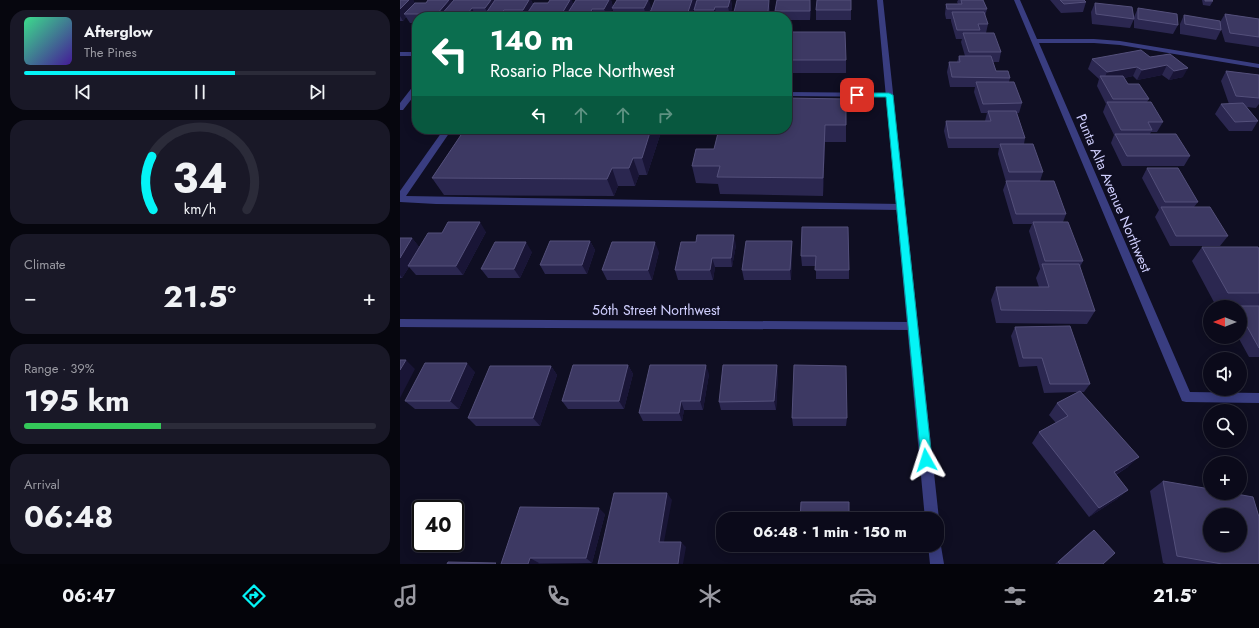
<!DOCTYPE html>
<meta charset="utf-8">
<style>
body{margin:0;font-family:Jost,sans-serif;background:#191827;color:#f1f3f6;height:100vh;display:flex;flex-direction:column;font-size:15px;white-space:nowrap}
*{box-sizing:border-box;margin:0}
p{font-size:13px;color:#9a9aa2}
.icon{flex:none;width:22px;height:22px;fill:none;stroke:currentColor;stroke-width:2;stroke-linecap:round;stroke-linejoin:round}
.map{position:relative;flex:1;overflow:hidden}
.side{display:flex;flex-direction:column;gap:10px;padding:10px;background:#06060e;width:400px}
.side>*{flex:none}
.top-card{position:absolute;left:12px;top:12px;width:380px;height:122px;border-radius:16px;box-shadow:0 2px 10px #0003,0 0 0 1px #2b2b39;background:#0b6e4f;color:#fff;overflow:hidden}
.needle{width:26px;rotate:270deg}
.tools{position:absolute;left:803px;top:300px;display:grid;gap:8px}
.tools a{display:grid;place-items:center;width:44px;height:44px;border-radius:50%;background:#0b0a1a;box-shadow:0 2px 10px #0003,0 0 0 1px #2b2b39;font-size:20px}
.speed{position:absolute;left:12px;top:500px;display:flex;gap:8px;font-size:20px;font-weight:700;text-align:center}
.speed>*{display:grid;place-content:center;width:52px;height:52px;border-radius:50%;background:#0b0a1a;box-shadow:0 2px 10px #0003,0 0 0 1px #2b2b39;line-height:1}
.speed .limit{border:2px solid #111;border-radius:6px;background:#fff;color:#111}
.pin{position:absolute;display:grid;place-items:center;width:34px;height:34px;color:#fff;margin:-17px;border-radius:8px;box-shadow:0 2px 6px #0006}
.me{position:absolute;width:44px;margin:-22px;rotate:354deg;stroke-linejoin:round;filter:drop-shadow(0 0 3px #0008)}
.turn{display:flex;align-items:center;gap:14px;height:84px;padding:0 12px;font-size:18px}
.turn .icon{width:52px;height:52px;stroke-width:2.5}
.turn b{display:block;font-size:28px;line-height:34px}
.lanes{display:flex;align-items:center;height:38px;padding:0 12px;background:#0003;justify-content:center;gap:20px;direction:ltr}
.lanes .off{opacity:.35}
.big{font-size:30px;font-weight:700;line-height:1.1}
.side .widget{flex:1;display:flex;flex-direction:column;justify-content:center;gap:6px;min-width:0;padding:0 14px;border-radius:16px;background:#191827}
.side .dial{align-items:center;gap:0}
.dial svg{height:104px;overflow:visible;fill:none;stroke:#2b2b39;stroke-width:7;stroke-linecap:round;text-anchor:middle}
.dial text{fill:#f1f3f6;stroke:none}
.song{display:flex;align-items:center;gap:12px}
.cover{width:48px;height:48px;border-radius:6px;background:linear-gradient(135deg,hsl(150 70% 55%),hsl(260 70% 35%))}
.played{height:4px;border-radius:2px;background:linear-gradient(90deg,#04f4f6 60%,#2b2b39 60%)}
.keys{display:flex;justify-content:space-around;direction:ltr}
.heat{display:flex;justify-content:space-between;align-items:center;font-size:22px;direction:ltr}
.charge{height:6px;border-radius:3px;background:linear-gradient(90deg,#34c759 39%,#2b2b39 0)}
.trip{position:absolute;left:316px;top:512px;width:228px;height:40px;border-radius:16px;background:#0b0a1a;box-shadow:0 2px 10px #0003,0 0 0 1px #2b2b39;font-weight:700;line-height:40px;text-align:center}
.tabs{display:flex;height:64px;justify-content:space-around;align-items:center;background:#04040a;color:#9a9aa2}
.tabs .icon{width:28px;height:28px}
.tabs .active{color:#04f4f6}
.tabs b{font-size:18px;color:#f1f3f6}
main{display:flex;flex:1;min-height:0}
.map>svg:first-child{display:block}
.lines{fill:none;stroke-linecap:round;stroke-linejoin:round}
.service{fill:#393d80;fill-rule:evenodd}
.minor{fill:#393d80;fill-rule:evenodd}
.tertiary{fill:#393d80;fill-rule:evenodd}
.wall{fill:#2b2750}
.shaded-wall{fill:#191536}
.building{fill:#3d3963;stroke:#54507b;fill-rule:evenodd}
.route{fill:#04f4f6;stroke:#039fa0}
.labels{text-anchor:middle;stroke-width:4;stroke-linejoin:round;paint-order:stroke}
.street-label{font-size:14px;fill:#d0cffe;stroke:#0f0e22}
</style>
<main>
<section class="side">
<div class="widget">
<div class="song"><i class="cover"></i><div><b>Afterglow</b><p>The Pines</p></div></div>
<div class="played"></div>
<div class="keys"><svg class="icon" aria-label="previous" viewBox="0 0 24 24"><path d="M18 5L8 12l10 7zM5 5v14"/></svg><svg class="icon" aria-label="pause" viewBox="0 0 24 24"><path d="M8 5v14M16 5v14"/></svg><svg class="icon" aria-label="next" viewBox="0 0 24 24"><path d="M6 5l10 7-10 7zM19 5v14"/></svg></div>
</div>
<div class="widget dial"><svg viewBox="0 0 100 80">
<path d="M14 69A42 42 0 1 1 86 69"/>
<path d="M14 69A42 42 0 0 1 13 28" stroke="#04f4f6"/>
<text x="50" y="56" font-size="32" font-weight="700">34</text>
<text x="50" y="72" font-size="11">km/h</text>
</svg></div>
<div class="widget"><p>Climate</p>
<div class="heat"><a>−</a><b class="big">21.5°</b><a>+</a></div>
</div>
<div class="widget"><p>Range · 39%</p><b class="big">195 km</b><div class="charge"></div></div>
<div class="widget"><p>Arrival</p><b class="big">06:48</b></div>
</section>
<div class="map">
<svg width="859" height="564" viewBox="0 0 859 564">
<rect width="100%" height="100%" fill="#0f0e22"/>
<g class="lines">
<path class="service" d="M0 52H17V56H0Z
M14 85H17V92L3 110H0V103Z
M44 129H52L6 196 501 204 505 207 501 210 36 204 0 202V191Z"/>
<path class="minor" d="M614 0H620L637 39H694L720 41 859 64V68L720 45 694 43H639L790 392 859 393V403L786 402 782 401Z
M387 92 489 93 493 95 489 97 387 96Z
M0 319 512 322 516 323 517 326 516 329 512 330 0 327Z"/>
<path class="tertiary" d="M477 0H483L539 519 537 523V519H525Z
M537 539 540 540 544 564H530L528 545H537Z"/>
</g>
<path class="wall" d="M0 0H13L15 3H26L28 0H53V1L54 0H94V1L131 0 133 4H173L176 0H211L213 7 208 17H17V23H10L6 17 3 21H0Z
M255 0H295L296 2 291 17H249V15Z
M297 0H331L332 7 330 16H316V17H295L294 10Z
M558 0H583L587 9 585 16 588 24 586 33 601 52 599 62H593L596 71 610 78 609 82 622 103 619 113H617L625 138 624 144 643 172 640 181 666 214 663 222 683 261 680 267 695 311 687 324 596 323 591 300 596 287H639L636 278 640 269 629 231 632 224H613L603 190 606 182 598 154 599 148H548L544 131 546 121H585L587 113H581L574 92 575 87H550L547 72 549 62H557L559 56H565L561 42 562 39H556L551 21V19H546L545 14 546 4H558L557 2Z
M650 0H684L686 2 683 12 661 13Z
M802 0H812L813 1 810 6 803 5Z
M695 3 734 17 738 8 778 25 773 34 734 28V19L730 28 692 24 691 12Z
M251 7 247 17H215L212 8Z
M411 7 410 20H387V17H376L375 11Z
M370 8 369 17H335L334 12Z
M416 10H451V20H416Z
M825 14 859 19V47L825 42 821 29V30L816 40 780 34V24L784 15 820 22Z
M387 32 446 60V73H387Z
M770 54 783 77 769 80 762 75 737 80 733 76 724 78 728 84 749 99 747 102 763 122 757 132H751L750 134 790 156 784 166H722L711 143 714 135 703 112 706 104 697 86 699 79 688 69 692 59 750 57Z
M826 71 859 75V104L856 108 847 107 858 121 852 131H829L815 114 821 104H829L821 81Z
M387 98 446 125V142H425L423 196 320 194 318 184 296 183 292 166 314 149 387 129Z
M65 129H262L247 175H239L235 186H218L214 196 44 195 32 178Z
M747 168 798 202 794 207 828 236 820 246H770L755 217 759 210 742 178Z
M448 227 449 270V279H416V266H402L401 256Z
M86 232 63 275H16L9 267 2 278H0V238H12L19 247 42 233Z
M190 241 195 250 187 274H145L140 265Z
M392 241V251L391 280H344L342 270Z
M336 245 332 267H315L313 280H278L275 270Z
M802 247 859 249V306H816L792 261Z
M132 252 120 278H88L81 269Z
M259 252 252 280H207L202 270Z
M835 306H859V357H849L838 337H840V307H835Z
M615 327 690 384 684 392H681L728 467 716 475 728 490 717 499 689 517 632 443 639 432 656 423 649 415 657 403 678 392 644 393 637 366 619 367 611 336Z
M228 365 233 374 224 409H168L162 401Z
M151 366 157 375 140 426H76L68 418Z
M75 372 59 409H15L5 401Z
M309 374 303 410H284L282 421H243L239 413Z
M378 374 376 410H321L319 402Z
M392 418H447L446 426H393Z
M763 481 859 564H766L763 563 750 491Z
M205 514 192 563 101 564Z
M694 530 703 564H655L686 536Z"/>
<path class="shaded-wall" d="M9 0H13L17 7 4 14 6 17 3 21 0 16V9Z
M49 0H53L56 6 40 16V17H39L37 14Z
M91 0H94L97 7 89 15 85 8Z
M129 0H131L134 7 126 15 127 17H126L123 10Z
M170 0H172L174 7 167 14 168 17H162L161 15Z
M209 0H211L213 7 208 17H207L204 9Z
M248 0H249L251 7 246 17 244 8Z
M292 0H295L296 2 291 17H287V15Z
M330 0H331L332 7 330 16 328 7Z
M369 0 370 8 369 17H368V12Z
M410 0 411 7 410 20Z
M315 7 316 16V17H315L314 10Z
M72 8 76 17H70L68 13Z
M192 9 195 17H190V14Z
M104 10 107 17H101L100 15Z
M57 13 59 17H54V16Z
M767 65 762 75 737 80 742 70Z
M737 67 733 76 703 82 707 72Z
M788 68 783 77 769 80 774 71Z
M425 125V142L423 196V178Z
M251 129H262L247 175 242 158Z
M233 158 239 175 235 186 229 168Z
M212 168 218 186 214 196 207 179Z
M80 222 86 232 63 275 56 266Z
M334 235 336 245 332 267 331 258Z
M12 238 20 248 8 266 9 267 2 278 0 275V258Z
M190 241 195 250 187 274 182 265Z
M392 241V251L391 280 390 270Z
M126 242 132 252 120 278 114 269Z
M255 242 259 252 252 280 248 270Z
M312 258 315 267 313 280 310 270Z
M6 360 15 369 0 398V370Z
M67 363 75 372 59 409 50 401Z
M228 365 233 374 224 409 219 401Z
M306 365 309 374 303 410 300 401Z
M377 365 378 374 376 410 374 401Z
M151 366 157 375 140 426 133 418Z
M281 401 284 410 282 421 279 413Z
M739 457 728 467 703 482 714 472Z
M728 490 717 499 689 517 699 508Z
M267 493 272 500 263 547 259 542Z
M199 508 205 514 192 563 186 558Z
M281 542 286 547 283 564H278Z
M130 558 139 563 138 564H128Z"/>
<path class="building" d="M0 0H9L0 9Z
M28 0H49L37 14H4L15 3H26Z
M54 0H91L85 8H72L68 13H57L54 16H40Z
M95 0H129L123 10H104L100 15 84 16Z
M150 0H170L161 15H126L134 3H148Z
M176 0H209L204 9H192L190 14H167Z
M217 0H248L244 8H212Z
M255 0H292L287 15H249Z
M297 0H330L328 7H315L314 10H294Z
M337 0H369L368 12H334Z
M377 0H410V11H375Z
M417 0H451V10H416Z
M561 0H583L587 9H547L546 4H562Z
M660 0H684L686 2 664 4Z
M805 0H812L813 1H805Z
M695 3 732 7 734 19 696 14Z
M738 8 777 14 778 25 738 19Z
M552 12H584L588 24H578L580 30H557Z
M825 14 859 19V37L830 33Z
M784 15 820 21 821 30 785 24Z
M387 32H445L446 60H387Z
M563 33H594L601 52H569Z
M741 50 750 57 770 54 788 68 774 71 767 65 742 70 737 67 707 72 692 59Z
M559 56H591L596 71H608L610 78 552 77 549 62H560Z
M826 71 859 75V98L836 96Z
M700 76H723L728 84H739L749 99H713Z
M576 82H614L622 103 583 104Z
M387 98 446 99V125H425L423 178 317 177 320 166H292L296 149H314L319 129H387Z
M707 102H751L763 122H748L752 130H721Z
M843 103 858 121 835 122 821 104Z
M588 111H616L625 138H549L546 121H591Z
M65 129H251L242 158H233L229 168H212L207 179 32 178Z
M715 134H776L790 156H727Z
M600 144H633L643 172H609Z
M747 168H778L798 202H765Z
M606 181H654L666 214H616Z
M761 207H810L828 236H776Z
M48 222H80L56 266H8L28 233H42Z
M633 222H668L683 261H645Z
M402 227H448L449 270H415L416 256H401Z
M297 235H334L331 258H312L310 270H275L281 242H296Z
M0 238H12L0 258Z
M150 241H190L182 265H140Z
M346 241H392L390 270H342Z
M95 242H126L114 269H81Z
M212 242H255L248 270H202Z
M802 247H858L859 249V293H828Z
M642 264H679L695 311 601 310 596 287H649Z
M835 306H859V348L840 314V307H836Z
M670 326 690 384H650L642 358H623L615 327Z
M0 360H6L0 370Z
M25 363H67L50 401H5Z
M173 365H228L219 401H162Z
M250 365H306L300 401H281L279 413H239Z
M323 365H377L374 401 319 402Z
M394 365 446 366 447 418H392Z
M90 366H151L133 418H68Z
M680 391 739 457 714 472 728 490 699 508 639 432 668 416 657 403Z
M763 481 810 489V493H831L853 497 859 517V564H822L777 556ZM810 515H840V545H810Z
M214 493H267L259 542H281L278 564H198Z
M401 502H449V519H400Z
M120 507 199 508 186 558H130L128 564H101Z
M694 530 715 553 703 564H660L658 562Z
M48 562 96 563 95 564H47Z"/>
<path class="route" d="M455 93H489L493 95 532 460 530 463 526 465 522 463 521 460 486 97H457L454 95Z"/>
<g class="labels">
<g class="street-label">
<text transform="translate(714 193) rotate(67)" y="5">Punta Alta Avenue Northwest</text>
<text x="256" y="315">56th Street Northwest</text>
</g>
</g>
</svg>
<div class="tools">
<a><svg class="needle" viewBox="-14 -14 28 28"><path d="M0-13l5 13h-10z" fill="#e53935"/><path d="M0 13l5-13h-10z" fill="#9a9aa2"/></svg></a>
<a><svg class="icon" aria-label="sound" viewBox="0 0 24 24"><path d="M4 9h4l5-4v14l-5-4H4zM17 9q2 3 0 6"/></svg></a>
<a><svg class="icon" aria-label="search" viewBox="0 0 24 24"><circle cx="10" cy="10" r="6"/><path d="M15 15l6 6"/></svg></a>
<a>+</a>
<a>−</a>
</div>
<div class="speed"><div class="limit">40</div></div>
<div class="pin" style="left:457px;top:95px;background:#d93025"><svg class="icon" aria-label="arrive" viewBox="0 0 24 24"><path d="M6 21V4h12l-3 4 3 4H6"/></svg></div>
<svg class="me" style="left:526px;top:460px" viewBox="-20 -20 40 40"><path d="M0-17L14 15 0 8-14 15z" fill="#04f4f6" stroke="#fff" stroke-width="4"/></svg>
<div class="trip">06:48 · 1 min · 150 m</div>
<div class="top-card">
<div class="turn"><svg class="icon" aria-label="left" viewBox="0 0 24 24"><path d="M17 20v-9H6M10 6l-5 5 5 5"/></svg><div><b>140 m</b>Rosario Place Northwest</div></div>
<div class="lanes"><svg class="icon" aria-label="left" viewBox="0 0 24 24"><path d="M17 20v-9H6M10 6l-5 5 5 5"/></svg><svg class="icon off" aria-label="ahead" viewBox="0 0 24 24"><path d="M12 20V5M6 11l6-6 6 6"/></svg><svg class="icon off" aria-label="ahead" viewBox="0 0 24 24"><path d="M12 20V5M6 11l6-6 6 6"/></svg><svg class="icon off" aria-label="right" viewBox="0 0 24 24"><path d="M7 20v-9h11M14 6l5 5-5 5"/></svg></div>
</div>
</div>
</main>
<nav class="tabs">
<b>06:47</b>
<svg class="icon active" aria-label="directions" viewBox="0 0 24 24"><path d="M12 3l9 9-9 9-9-9zM9 14v-3h6M13 9l2 2-2 2"/></svg>
<svg class="icon" aria-label="music" viewBox="0 0 24 24"><path d="M9 18V5l10-2v13"/><circle cx="6" cy="18" r="3"/><circle cx="16" cy="16" r="3"/></svg>
<svg class="icon" aria-label="phone" viewBox="0 0 24 24"><path d="M5 4h4l2 5-3 2q2 4 5 5l2-3 5 2v4C11 20 4 13 5 4z"/></svg>
<svg class="icon" aria-label="climate" viewBox="0 0 24 24"><path d="M12 3v18M4 7l16 10M4 17L20 7"/></svg>
<svg class="icon" aria-label="car" viewBox="0 0 24 24"><path d="M5 17H2v-5l4-1 3-4h7l3 4 3 1v5h-3M9 17h6M6 11h13"/><circle cx="7" cy="17" r="2"/><circle cx="17" cy="17" r="2"/></svg>
<svg class="icon" aria-label="filters" viewBox="0 0 24 24"><path d="M4 7h16M4 17h16"/><circle cx="9" cy="7" r="2"/><circle cx="15" cy="17" r="2"/></svg>
<b>21.5°</b>
</nav>
